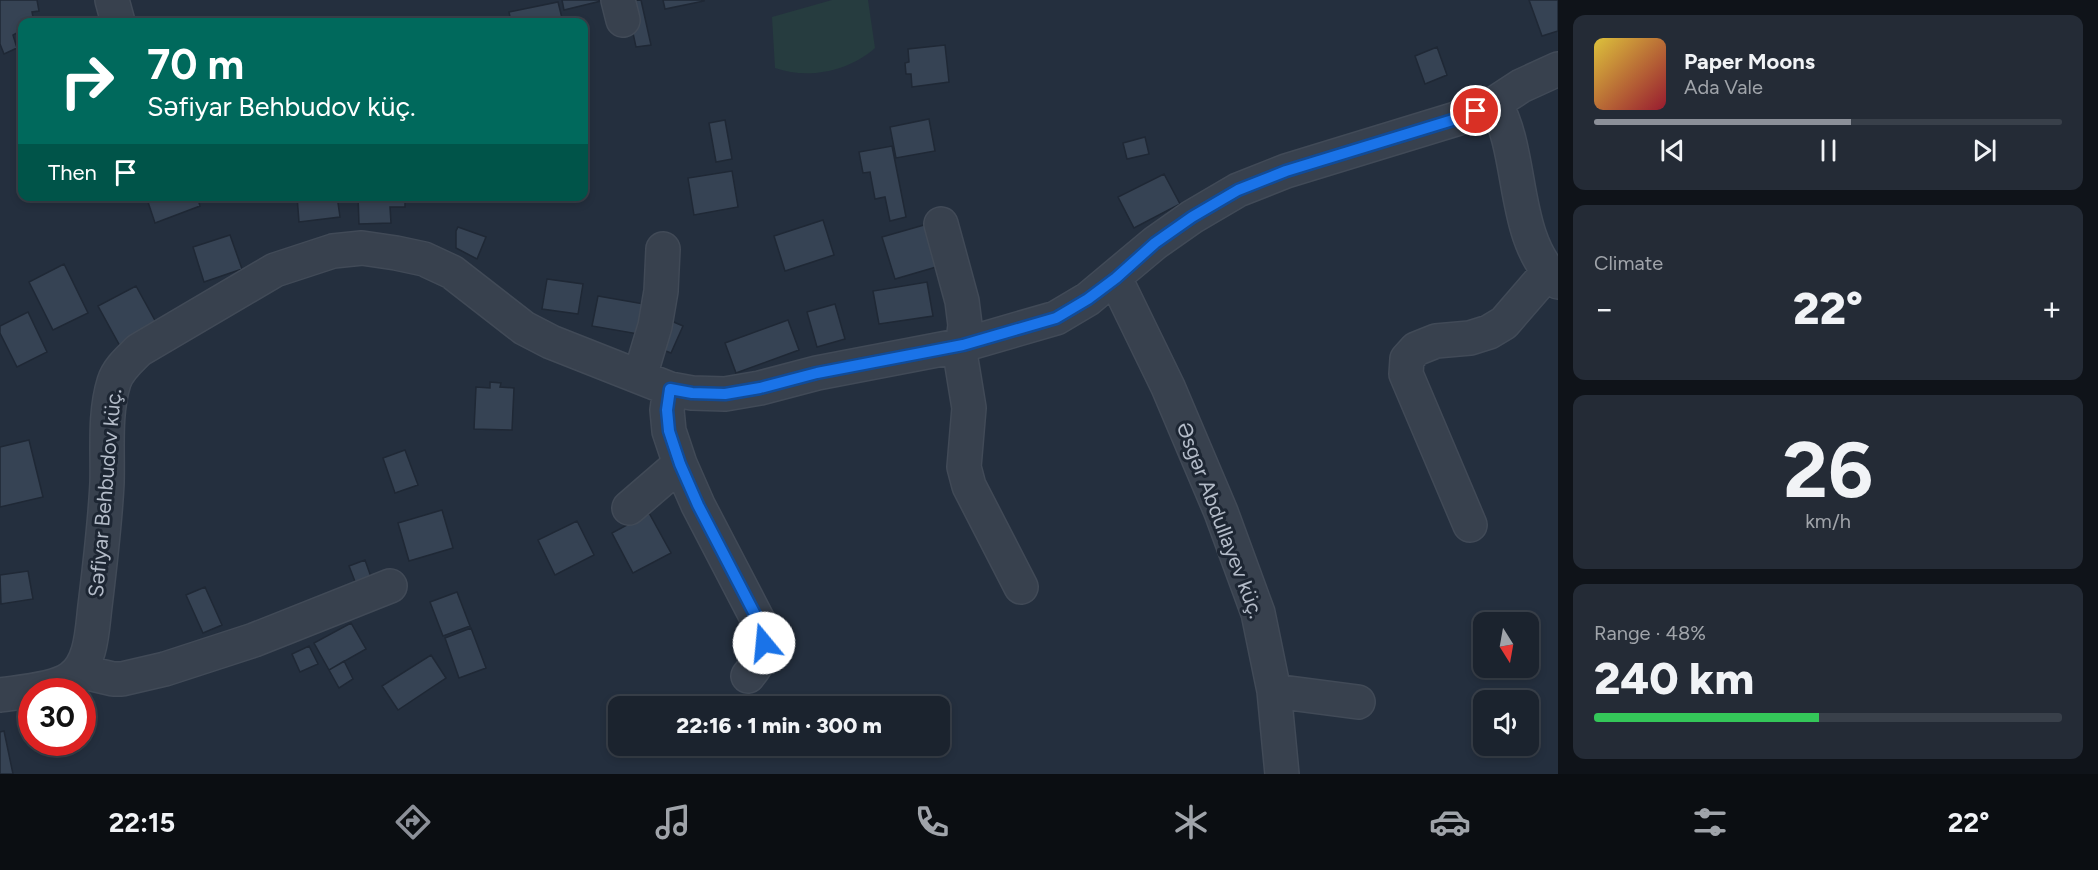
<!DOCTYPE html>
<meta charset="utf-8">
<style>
body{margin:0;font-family:Figtree,sans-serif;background:#242b36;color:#f1f3f6;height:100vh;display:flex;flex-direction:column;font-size:22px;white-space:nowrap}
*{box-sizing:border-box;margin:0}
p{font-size:20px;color:#a0a4aa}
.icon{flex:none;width:33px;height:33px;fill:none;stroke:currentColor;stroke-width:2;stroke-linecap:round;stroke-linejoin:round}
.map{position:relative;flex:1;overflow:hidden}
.panel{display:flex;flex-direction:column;gap:15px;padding:15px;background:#0f1319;width:540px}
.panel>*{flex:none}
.hud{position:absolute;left:18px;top:18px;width:570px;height:183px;border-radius:12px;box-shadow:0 3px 9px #0003,0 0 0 2px #39404a;background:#00695c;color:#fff;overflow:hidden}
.needle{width:39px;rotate:169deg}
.controls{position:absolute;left:1473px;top:612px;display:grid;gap:12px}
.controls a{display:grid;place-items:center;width:66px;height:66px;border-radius:12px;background:#1b232e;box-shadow:0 3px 9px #0003,0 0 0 2px #39404a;font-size:30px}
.speed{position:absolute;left:18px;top:678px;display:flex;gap:12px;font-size:30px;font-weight:700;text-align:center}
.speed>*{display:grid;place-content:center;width:78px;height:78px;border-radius:50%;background:#1b232e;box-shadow:0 3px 9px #0003,0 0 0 2px #39404a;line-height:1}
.speed .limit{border:9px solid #d22;background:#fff;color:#111}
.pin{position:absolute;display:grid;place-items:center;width:51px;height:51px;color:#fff;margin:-26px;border:3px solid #fff;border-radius:50%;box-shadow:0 2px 6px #0007}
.me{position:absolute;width:66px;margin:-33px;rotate:343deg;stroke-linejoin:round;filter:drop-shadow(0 0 4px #0008)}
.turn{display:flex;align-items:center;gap:21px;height:126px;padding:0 30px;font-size:27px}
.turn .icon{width:78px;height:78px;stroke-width:2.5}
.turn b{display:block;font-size:42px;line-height:51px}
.then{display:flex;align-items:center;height:57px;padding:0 30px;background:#0003;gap:12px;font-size:22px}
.big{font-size:45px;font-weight:800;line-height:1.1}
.panel .widget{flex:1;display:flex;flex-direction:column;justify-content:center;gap:9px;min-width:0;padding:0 21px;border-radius:12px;background:#242b36}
.panel .dial{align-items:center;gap:0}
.dial b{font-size:78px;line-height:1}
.song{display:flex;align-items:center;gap:18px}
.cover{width:72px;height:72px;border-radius:9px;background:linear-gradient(135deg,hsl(50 70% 55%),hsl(350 70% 35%))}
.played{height:6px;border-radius:3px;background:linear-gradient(90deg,#8c9099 55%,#39404a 55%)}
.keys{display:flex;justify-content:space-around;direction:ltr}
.heat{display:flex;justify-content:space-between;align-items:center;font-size:33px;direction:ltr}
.charge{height:9px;border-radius:4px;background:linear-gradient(90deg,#34c759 48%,#39404a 0)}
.trip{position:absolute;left:608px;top:696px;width:342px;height:60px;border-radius:12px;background:#1b232e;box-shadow:0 3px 9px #0003,0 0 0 2px #39404a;font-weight:800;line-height:60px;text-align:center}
.dock{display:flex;height:96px;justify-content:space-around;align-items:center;background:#0b0e12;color:#a0a4aa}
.dock .icon{width:42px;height:42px}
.dock .current{color:#8c9099}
.dock b{font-size:27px;color:#f1f3f6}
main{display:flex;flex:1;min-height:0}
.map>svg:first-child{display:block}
.green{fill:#263c3f}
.building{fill:#364354;stroke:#1f2835;stroke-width:1.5}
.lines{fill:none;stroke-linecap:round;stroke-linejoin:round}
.minor-casing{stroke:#414a57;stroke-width:36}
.minor{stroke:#38414e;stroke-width:33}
.route-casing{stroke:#114b97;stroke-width:15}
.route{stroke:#1a73e8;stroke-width:10}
.labels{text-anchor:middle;stroke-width:6;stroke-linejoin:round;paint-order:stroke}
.street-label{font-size:21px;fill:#b4bcc9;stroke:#1d2633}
</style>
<main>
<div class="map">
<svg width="1558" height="774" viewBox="0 0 1558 774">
<rect width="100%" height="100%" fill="#242f3e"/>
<path class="green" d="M832 0H868L875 48C849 71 809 80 775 68L772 17Z"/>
<path class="building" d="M0 0H37L39 11 32 12 34 22H22V30L13 35 17 48 4 54 0 44Z
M562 0H605L564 10Z
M641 0 651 45 636 47 626 1Z
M663 0H704V1L665 9Z
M1529 0H1558V31L1542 36Z
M558 2 563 22H511L509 12Z
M945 45 949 82 912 87 911 74H906L905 63 909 62 908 49Z
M1437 47 1447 75 1425 84 1415 56Z
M929 119 935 151 896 158 890 127Z
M725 120 732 159 716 162 709 123Z
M1145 137 1149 154 1127 159 1123 143Z
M892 146 906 217 890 221 885 197 875 199 870 172 863 173 859 152Z
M732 171 738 207 694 215 688 178Z
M1164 174 1180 204 1134 228 1118 197Z
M146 196H197L200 206 155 223Z
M297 196H337L340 217 299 222Z
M358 196H405V207H390L391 223 359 224Z
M823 220 834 255 785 271 774 236Z
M931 223 943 265 895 279 882 237Z
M458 227 486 237 477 259 456 248V231Z
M230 235 242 269 204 282 193 247Z
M64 264 88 313 53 330 29 282Z
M547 279 583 284 578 314 542 309Z
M927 282 933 316 879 324 873 291Z
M136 286 158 326 120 346 98 306Z
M598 296 644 304 638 334 592 326Z
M835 304 845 339 817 347 807 312Z
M28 312 47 352 17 367 0 333V326Z
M669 320 683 326 671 353 658 348Z
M788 320 799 350 736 373 725 343Z
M490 382 501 383 500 387 514 388 512 430 474 429 476 387 490 388Z
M29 440 43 497 0 507V447Z
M405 450 418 485 395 493 383 458Z
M442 510 453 548 409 561 398 523Z
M649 513 671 553 633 573 612 533Z
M577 521 594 555 555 575 538 540Z
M365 560 371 577 356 584 349 566Z
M28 571 33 599 1 604 0 575Z
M205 587 222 625 203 633 186 595Z
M457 592 470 626 443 636 430 602Z
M351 623 366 649 329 670 314 643Z
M471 628 486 668 459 678 445 638Z
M309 646 318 664 300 672 292 654Z
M431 655 446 678 398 710 382 686Z
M344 661 353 679 339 688 329 670Z
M4 731 13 774H0V732Z"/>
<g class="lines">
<g class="minor-casing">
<path id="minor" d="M112 0 118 22
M618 0 623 20
M1495 103C1525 157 1510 237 1558 282
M941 224 962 301 965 325 961 359 969 408 964 467 969 486 1021 587
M1115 278 1168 387 1221 512 1258 613 1274 691 1282 774
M640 376 655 326 661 291 663 249
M670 389 667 410 669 431 680 464 698 505 762 628C765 650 762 659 748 676
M629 508 680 464
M1470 525 1406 374 1407 359 1416 349 1436 341 1470 338 1489 332 1504 323 1548 272
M79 671 113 679H122L165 669 254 640 390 586
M1274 691 1358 702
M0 695C20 692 55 690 71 678 92 663 92 630 95 606 100 565 105 524 107 483 108 450 104 414 114 382 118 369 130 359 139 350L275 270 333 251 362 248 396 253 424 259 452 272 524 328 551 342 670 389 692 393 725 394 760 388 817 373 963 345 1056 318 1088 299 1155 243 1192 217 1238 190 1286 171 1456 119 1495 103 1521 86 1558 69"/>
</g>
<use href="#minor" class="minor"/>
</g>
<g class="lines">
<g class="route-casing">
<path id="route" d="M764 643 762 628 698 505 680 464 669 431 667 410 670 389 692 393 725 394 760 388 817 373 963 345 1056 318 1088 299 1116 278 1155 243 1192 217 1238 190 1286 171 1456 119 1476 111"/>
</g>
<use href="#route" class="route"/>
</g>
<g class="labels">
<g class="street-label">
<text transform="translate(105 493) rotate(-85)" y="7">Səfiyar Behbudov küç.</text>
<text transform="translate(1220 520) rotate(69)" y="7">Əsgər Abdullayev küç.</text>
</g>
</g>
</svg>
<div class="controls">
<a><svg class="needle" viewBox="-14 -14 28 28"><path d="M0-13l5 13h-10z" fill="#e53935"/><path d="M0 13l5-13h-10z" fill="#a0a4aa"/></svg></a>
<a><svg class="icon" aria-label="sound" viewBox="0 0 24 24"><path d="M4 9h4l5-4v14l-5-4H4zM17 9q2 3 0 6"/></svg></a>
</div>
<div class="speed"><div class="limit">30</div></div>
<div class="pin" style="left:1476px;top:111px;background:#d93025"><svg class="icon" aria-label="arrive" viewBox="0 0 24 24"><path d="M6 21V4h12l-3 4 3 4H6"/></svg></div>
<svg class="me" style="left:764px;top:643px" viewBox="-20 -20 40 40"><circle r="19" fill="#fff"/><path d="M0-13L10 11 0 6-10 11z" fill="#1a73e8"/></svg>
<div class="trip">22:16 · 1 min · 300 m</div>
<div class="hud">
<div class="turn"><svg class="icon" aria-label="right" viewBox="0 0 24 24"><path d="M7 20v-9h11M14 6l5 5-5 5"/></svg><div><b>70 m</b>Səfiyar Behbudov küç.</div></div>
<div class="then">Then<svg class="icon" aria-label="arrive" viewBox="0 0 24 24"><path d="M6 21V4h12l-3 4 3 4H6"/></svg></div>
</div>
</div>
<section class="panel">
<div class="widget">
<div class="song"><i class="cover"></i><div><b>Paper Moons</b><p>Ada Vale</p></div></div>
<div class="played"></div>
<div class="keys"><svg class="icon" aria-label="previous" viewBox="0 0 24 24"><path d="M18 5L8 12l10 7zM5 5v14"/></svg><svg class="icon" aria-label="pause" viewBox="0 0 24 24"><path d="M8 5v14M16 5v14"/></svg><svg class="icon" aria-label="next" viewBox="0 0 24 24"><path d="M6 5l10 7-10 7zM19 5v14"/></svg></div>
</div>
<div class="widget"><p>Climate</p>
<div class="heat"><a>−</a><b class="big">22°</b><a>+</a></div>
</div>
<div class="widget dial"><b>26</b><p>km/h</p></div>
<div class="widget"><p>Range · 48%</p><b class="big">240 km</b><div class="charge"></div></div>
</section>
</main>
<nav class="dock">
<b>22:15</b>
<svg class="icon current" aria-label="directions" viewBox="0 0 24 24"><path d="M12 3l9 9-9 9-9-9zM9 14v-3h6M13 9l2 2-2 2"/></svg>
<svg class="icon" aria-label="music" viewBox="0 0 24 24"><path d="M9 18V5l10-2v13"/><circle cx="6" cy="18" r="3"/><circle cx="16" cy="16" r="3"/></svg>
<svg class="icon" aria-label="phone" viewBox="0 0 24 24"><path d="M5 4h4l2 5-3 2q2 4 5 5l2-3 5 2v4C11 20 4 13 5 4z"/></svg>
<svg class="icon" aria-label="climate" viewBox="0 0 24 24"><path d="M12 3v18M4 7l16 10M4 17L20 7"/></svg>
<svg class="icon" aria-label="car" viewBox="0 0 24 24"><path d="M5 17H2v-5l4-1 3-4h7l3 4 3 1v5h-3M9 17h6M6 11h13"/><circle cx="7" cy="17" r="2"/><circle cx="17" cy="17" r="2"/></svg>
<svg class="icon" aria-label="filters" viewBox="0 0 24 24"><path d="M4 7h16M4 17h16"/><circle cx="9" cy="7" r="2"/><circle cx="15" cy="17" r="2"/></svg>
<b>22°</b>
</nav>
